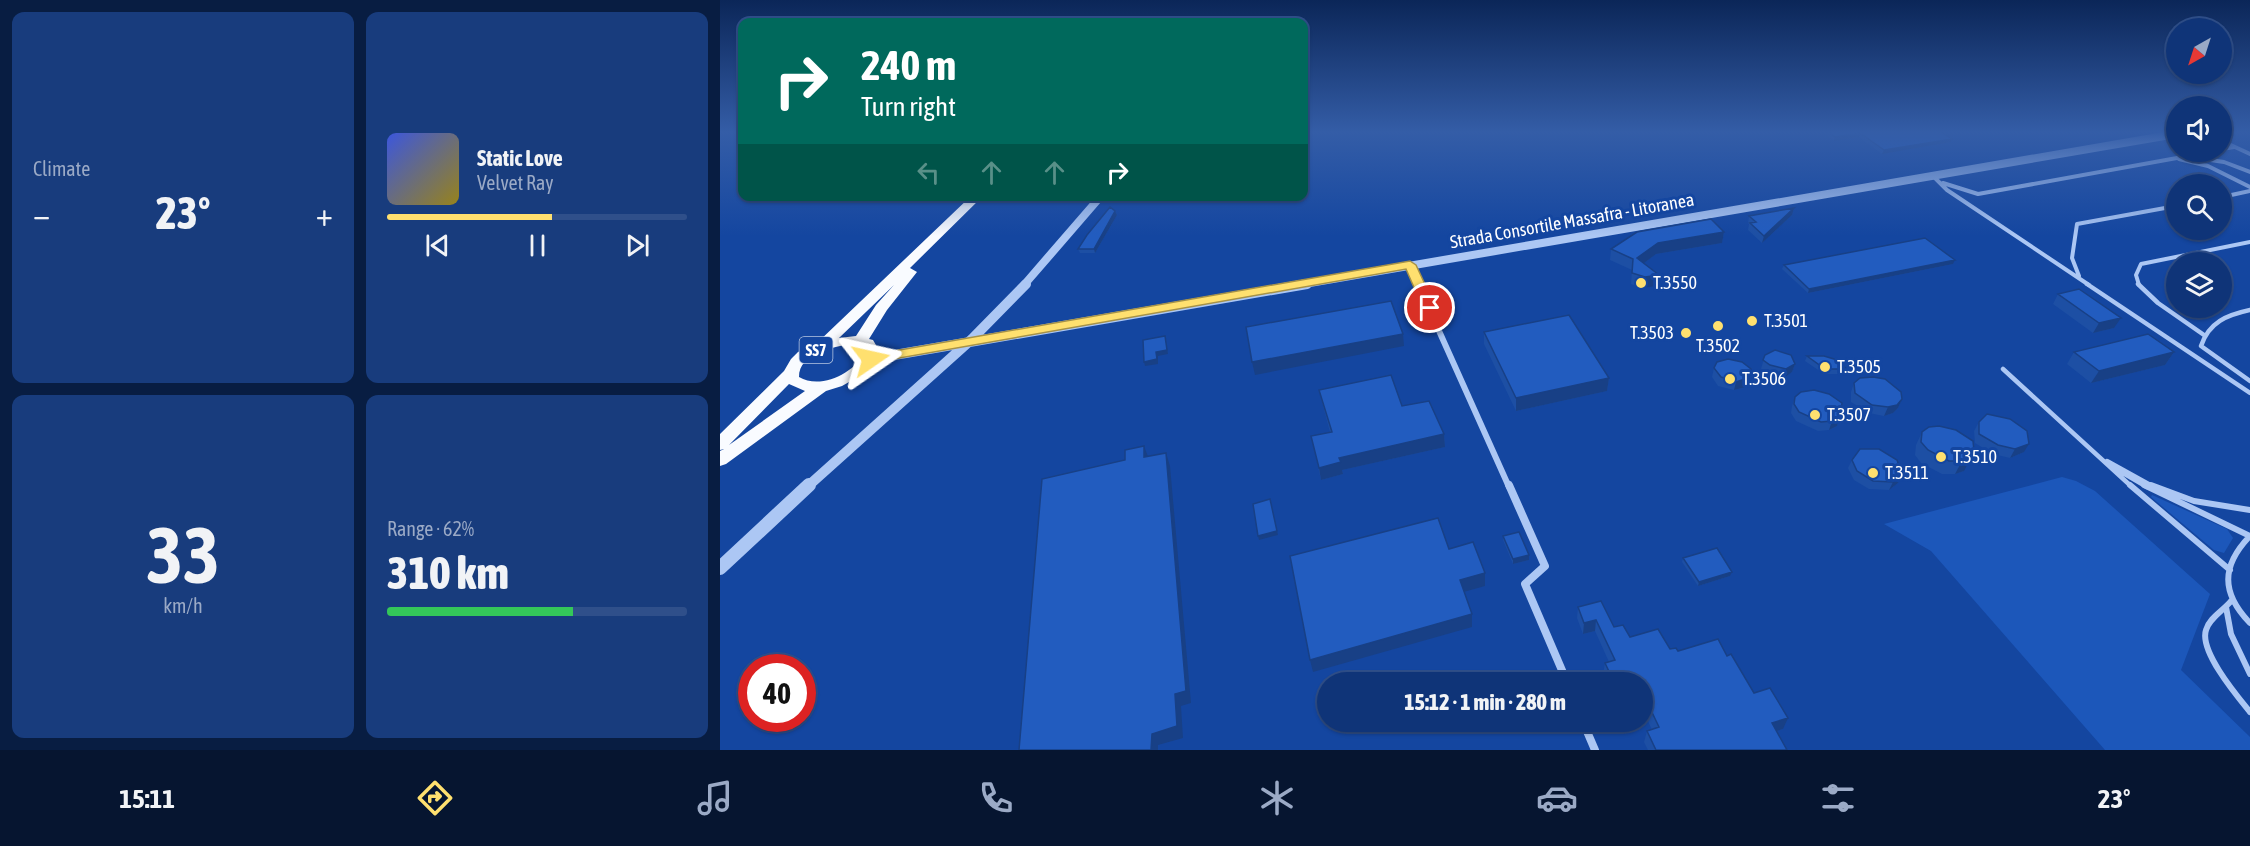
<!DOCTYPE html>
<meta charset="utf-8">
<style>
body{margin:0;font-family:"Asap Condensed",sans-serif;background:#183c7d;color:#f1f3f6;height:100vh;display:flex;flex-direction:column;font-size:22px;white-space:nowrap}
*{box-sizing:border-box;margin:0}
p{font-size:20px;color:#9baac6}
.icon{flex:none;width:33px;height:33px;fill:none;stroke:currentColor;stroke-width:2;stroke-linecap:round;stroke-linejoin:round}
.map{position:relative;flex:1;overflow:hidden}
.side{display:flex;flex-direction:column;gap:12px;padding:12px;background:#081d42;width:720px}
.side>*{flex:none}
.banner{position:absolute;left:18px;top:18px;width:570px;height:183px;border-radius:12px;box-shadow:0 2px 4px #0004,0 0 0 2px #2f4f8a;background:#00695c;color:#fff;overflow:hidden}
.needle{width:39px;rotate:219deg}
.tools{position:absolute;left:1446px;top:18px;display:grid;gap:12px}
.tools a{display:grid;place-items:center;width:66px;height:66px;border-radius:50%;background:#0f3478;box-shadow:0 2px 4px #0004,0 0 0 2px #2f4f8a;font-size:30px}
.speed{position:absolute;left:18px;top:654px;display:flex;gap:12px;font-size:30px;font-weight:700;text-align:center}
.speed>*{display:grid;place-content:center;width:78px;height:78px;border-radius:50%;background:#0f3478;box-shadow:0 2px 4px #0004,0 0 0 2px #2f4f8a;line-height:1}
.speed .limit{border:9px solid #d22;background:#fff;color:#111}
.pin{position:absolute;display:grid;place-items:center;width:51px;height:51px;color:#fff;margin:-26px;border:3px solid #fff;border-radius:50%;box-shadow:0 2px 6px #0007}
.me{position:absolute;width:66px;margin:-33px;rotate:79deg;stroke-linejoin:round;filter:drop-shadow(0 0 4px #0008)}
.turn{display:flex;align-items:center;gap:21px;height:126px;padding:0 24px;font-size:27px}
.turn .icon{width:78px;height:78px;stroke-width:2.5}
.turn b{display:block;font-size:42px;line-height:51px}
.lanes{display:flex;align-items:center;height:57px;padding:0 24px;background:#0003;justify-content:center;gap:30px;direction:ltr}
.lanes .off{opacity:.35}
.big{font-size:45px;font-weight:800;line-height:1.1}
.side .tile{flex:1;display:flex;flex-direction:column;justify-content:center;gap:9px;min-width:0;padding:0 21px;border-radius:12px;background:#183c7d}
.side .dial{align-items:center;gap:0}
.dial b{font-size:78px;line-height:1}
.song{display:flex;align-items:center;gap:18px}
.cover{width:72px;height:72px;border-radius:9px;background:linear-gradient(135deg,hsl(230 70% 55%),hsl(50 70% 35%))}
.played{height:6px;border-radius:3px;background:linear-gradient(90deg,#ffe06f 55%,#2f4f8a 55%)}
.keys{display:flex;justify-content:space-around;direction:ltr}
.heat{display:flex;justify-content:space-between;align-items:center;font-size:33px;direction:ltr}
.charge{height:9px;border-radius:4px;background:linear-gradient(90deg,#34c759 62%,#2f4f8a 0)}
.side .tiles{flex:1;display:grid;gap:12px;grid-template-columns:repeat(2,1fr)}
.trip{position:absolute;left:597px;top:672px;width:336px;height:60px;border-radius:30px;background:#0f3478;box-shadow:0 2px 4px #0004,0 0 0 2px #2f4f8a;font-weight:800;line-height:60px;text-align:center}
.menu{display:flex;height:96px;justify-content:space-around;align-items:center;background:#061530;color:#9baac6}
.menu .icon{width:42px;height:42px}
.menu .selected{color:#ffe06f}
.menu b{font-size:27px;color:#f1f3f6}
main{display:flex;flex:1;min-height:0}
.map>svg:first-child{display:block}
.green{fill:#1c57ba}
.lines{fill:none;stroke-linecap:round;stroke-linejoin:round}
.service-far2{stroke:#acc7f4;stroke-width:4}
.service-far1{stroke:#acc7f4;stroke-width:4.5}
.service{stroke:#acc7f4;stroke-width:6}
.minor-far2{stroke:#acc7f4;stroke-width:4.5}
.minor-far1{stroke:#acc7f4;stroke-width:6}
.minor{stroke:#acc7f4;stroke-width:8}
.tertiary-far2{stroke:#acc7f4;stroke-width:8}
.tertiary-far1{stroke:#acc7f4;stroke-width:10}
.tertiary{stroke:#acc7f4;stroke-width:14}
.primary{fill:#f9fbff;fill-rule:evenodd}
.wall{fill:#1d4fa4}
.shaded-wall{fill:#184086}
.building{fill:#225cbf;stroke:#184086;stroke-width:1.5}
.route{fill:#ffe06f;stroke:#a69248;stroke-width:1.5}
.poi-dot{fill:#ffe06f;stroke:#1446a0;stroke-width:2}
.labels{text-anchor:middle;stroke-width:6;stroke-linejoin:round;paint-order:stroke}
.shield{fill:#1446a0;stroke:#b8c8e2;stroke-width:1.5}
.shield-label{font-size:16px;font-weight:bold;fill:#fff}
.street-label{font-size:18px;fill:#fff;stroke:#1446a0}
.poi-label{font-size:18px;fill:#fff;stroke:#1446a0;text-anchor:start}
</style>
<main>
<section class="side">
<div class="tiles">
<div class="tile"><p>Climate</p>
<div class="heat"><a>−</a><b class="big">23°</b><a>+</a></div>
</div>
<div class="tile">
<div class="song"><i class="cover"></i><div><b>Static Love</b><p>Velvet Ray</p></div></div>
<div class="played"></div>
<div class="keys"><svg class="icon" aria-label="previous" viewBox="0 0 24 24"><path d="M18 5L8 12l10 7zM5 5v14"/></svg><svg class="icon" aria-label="pause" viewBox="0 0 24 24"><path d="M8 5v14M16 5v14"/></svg><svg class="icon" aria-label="next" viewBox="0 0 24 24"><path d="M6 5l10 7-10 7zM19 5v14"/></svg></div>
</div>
<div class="tile dial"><b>33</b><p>km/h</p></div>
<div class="tile"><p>Range · 62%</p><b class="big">310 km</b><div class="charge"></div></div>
</div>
</section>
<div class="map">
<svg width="1530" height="750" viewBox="0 0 1530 750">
<rect width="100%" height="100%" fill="#1446a0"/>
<path class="green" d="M1342 477 1356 481 1375 491 1490 594 1461 670 1530 737V750H1385L1211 551 1164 524Z
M1432 495 1507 529 1513 538 1504 553 1494 550 1431 497Z"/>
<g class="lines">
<path class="service-far2" d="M1502 141 1530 154
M1502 149 1514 147
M1470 157 1504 162 1530 172
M1459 159 1488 166 1530 187
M1214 177 1227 190 1369 285
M1223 183 1258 194 1490 152
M1502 197 1530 191
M1359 276 1352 258 1357 224 1456 206
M1419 285 1416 275 1421 264 1530 242"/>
<path class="service-far1" d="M1367 284 1530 393
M1418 284 1438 303 1484 335
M1530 310C1507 315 1489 322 1481 346L1530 381
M1283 369 1412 487
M1387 461 1434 487
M1396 469 1427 487"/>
<path class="service" d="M1410 485 1510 570
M1424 485 1530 536
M1431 485 1474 501 1530 510
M1530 536C1501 566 1501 593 1530 623
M1511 601C1504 610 1489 618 1486 630 1479 651 1517 696 1530 712
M1506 607 1511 634 1530 674"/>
<path class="minor-far2" d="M690 265 699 285"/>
<path class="minor-far1" d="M698 284 789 487"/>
<path class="minor" d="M789 485 825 566 805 584 847 682
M863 722 875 750"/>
<path class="tertiary-far2" d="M304 285 381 196
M578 285 1456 134"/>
<path class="tertiary-far1" d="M151 359 587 284
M87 487 252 339 306 284"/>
<path class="tertiary" d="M0 568 89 485"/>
<path class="primary" d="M251 196H263L190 268 197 272 167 310 149 339 153 340 160 352 145 373 122 386 106 391 6 464 0 466V451L4 449 0 450V434L64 371 71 359 78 352 96 344ZM174 285 156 305 136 336 119 338ZM132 344 143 347 146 352C134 373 101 390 79 377 79 353 113 347 132 344ZM69 384 85 391 9 445Z"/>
</g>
<path class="wall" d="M1101 131H1220L1231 142 1162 154 1139 137 1114 141Z
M1074 208 1072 215 1042 243 1028 230 1029 224 1028 223 1029 216Z
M395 211 397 215 375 253H360L358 249Z
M1004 232 1002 243 936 254 924 263 937 286 923 288 911 284 912 270 890 260 891 249Z
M1233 264 1088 293 1062 269 1064 265Z
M1338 294 1394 328 1373 333 1333 304Z
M764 332 889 378 887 391 796 411 764 344Z
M1354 352H1454L1445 365 1371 383 1347 364Z
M1045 355 1075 364 1072 372 1064 378 1048 374 1041 369Z
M1087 356 1127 369 1125 374H1104L1085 361Z
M994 368 1026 387 1014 390 998 386 992 377Z
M1134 383 1182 399 1178 408 1173 413 1164 416 1149 413 1131 402V392Z
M599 390 682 406 724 434 725 447 622 470 623 474 601 480 591 436 610 432 602 402Z
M1075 397 1120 417 1117 426 1109 430 1098 431 1076 421 1071 413 1072 406Z
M1259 422 1304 452 1290 458 1273 454 1255 443 1254 431Z
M1236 430 1244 471 1235 474H1222L1201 463 1195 455 1196 445 1202 432Z
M1132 460 1178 483 1169 490 1149 489 1134 480 1128 468Z
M783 536 809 560 793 564 783 540Z
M963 558 1010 576 978 586 962 562Z
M858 607 910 637 958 651 1007 656 1034 693 1063 729 1056 731 1067 750H928L924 742 927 731 932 730 923 710 922 682H887L883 674 885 663 889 662 875 631 863 634 857 618Z"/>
<path class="shaded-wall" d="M1140 133 1139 137 1114 141 1115 137Z
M1232 139 1231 142 1162 154 1164 150Z
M1074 208 1072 215 1042 243 1044 236Z
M395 211 397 215 375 253 374 249Z
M1004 232 1002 243 936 254 916 269 917 258 938 243Z
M1235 260 1233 264 1088 293 1089 289Z
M939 275 937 286 923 288 925 277Z
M1401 318 1394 328 1373 333 1379 323Z
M683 334 684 346 535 375 532 362Z
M445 336 448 354 438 356V364L425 366 424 362 436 352Z
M1454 352 1445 365 1371 383 1379 371Z
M1075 364 1072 372 1064 378 1066 369Z
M1031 369 1026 387 1014 390 1016 382Z
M889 378 887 391 796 411V398Z
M1182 399 1178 408 1173 413 1164 416 1168 407Z
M1120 417 1117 426 1109 430 1112 421Z
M724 434 725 447 622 470 623 474 601 480 599 468 619 458Z
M1309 444 1304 452 1290 458 1295 449Z
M424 446 429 459 424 457Z
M446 453 450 466 471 703 461 706 463 738 438 745V750H431Z
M1251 458 1244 471 1235 474 1242 461Z
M1182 474 1178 483 1169 490 1173 482Z
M550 499 558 535 539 540 538 536Z
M809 555V560L793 564V559Z
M1012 572 1010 576 978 586 979 582Z
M765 573V586L740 593V580Z
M752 614V627L593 672 590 660Z
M876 620 875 631 863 634 864 623Z
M926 700 923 710 922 711V701Z
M1068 718 1063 729 1047 734 1052 723Z"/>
<path class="building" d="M1107 131H1220L1232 139 1164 150 1140 133 1115 137Z
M390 207 395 211 374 249H358L367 235Z
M1074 208 1044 236 1030 223 1036 222 1029 216Z
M991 219 1004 232 938 243 917 258 939 275 925 277 912 273 913 259 891 249 917 232Z
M1205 238 1235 260 1089 289 1064 265Z
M1359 289 1401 318 1379 323 1338 294Z
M671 301 683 334 532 362 526 327Z
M849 315 889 378 796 398 764 332Z
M1428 334 1454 352 1379 371 1354 352Z
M445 336 447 350 436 352 437 359 424 362 423 340Z
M1055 350 1071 355 1075 364 1066 369 1050 365 1043 360 1045 355Z
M1087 356H1104L1114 359 1127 369H1105Z
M1008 359 1022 362 1031 369 1028 378 1016 382 1001 377 994 368 997 362Z
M671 375 682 406 709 401 724 434 619 458 621 462 599 468 591 436 612 432 599 390Z
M1153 377 1165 379 1181 392 1182 399 1177 405 1168 407 1152 405 1135 393 1134 383 1140 378Z
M1094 390 1109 394 1122 403 1120 417 1112 421 1101 422 1079 412 1074 404 1075 397 1081 392Z
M1267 414 1290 419 1307 431 1309 444 1295 449 1278 445 1259 434V422Z
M1219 426 1236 430 1253 441 1254 451 1251 458 1242 461H1229L1208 450 1201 442 1202 432 1209 427Z
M424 446V457L446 453 466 691 455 694 457 726 432 734 431 750H299L322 479 405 460V450Z
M1140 449H1159L1177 460 1182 474 1173 482 1153 481 1137 471 1132 460Z
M550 499 557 531 538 536 533 504Z
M718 518 729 549 753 542 765 573 740 580 752 614 590 660 570 556Z
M799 532 809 555 793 559 783 536Z
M997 548 1012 572 979 582 963 558Z
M881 601 894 627 903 625 910 637 938 629 950 649 956 648 958 651 998 639 1007 656 1011 654 1034 693 1050 688 1068 718 1052 723 1067 750H936L927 731 939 727 926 700 922 701V682H894L885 663 895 660 876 620 864 623 858 607Z"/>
<linearGradient id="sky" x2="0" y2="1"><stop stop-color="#0b2658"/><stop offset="0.56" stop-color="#345da7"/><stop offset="1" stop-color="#345da7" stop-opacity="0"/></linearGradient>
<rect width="1530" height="236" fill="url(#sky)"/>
<path class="route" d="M690 261 696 265 716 308 714 310 710 312 703 308 686 269 151 363 145 359 151 355Z"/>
<g class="poi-dot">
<circle cx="921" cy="283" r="6"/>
<circle cx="1032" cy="321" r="6"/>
<circle cx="998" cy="326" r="6"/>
<circle cx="966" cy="333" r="6"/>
<circle cx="1105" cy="367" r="6"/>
<circle cx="1010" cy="379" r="6"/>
<circle cx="1095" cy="415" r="6"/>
<circle cx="1221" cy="457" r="6"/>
<circle cx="1153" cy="473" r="6"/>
</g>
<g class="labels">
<rect class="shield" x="79.5" y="337" width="33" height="26" rx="4.5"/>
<g class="shield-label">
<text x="96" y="356">SS7</text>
</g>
<g class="street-label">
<text transform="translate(852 221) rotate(-10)" y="6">Strada Consortile Massafra - Litoranea</text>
</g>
<g class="poi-label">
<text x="933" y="289">T.3550</text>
<text x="1044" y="327">T.3501</text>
<text x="954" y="339" text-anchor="end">T.3503</text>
<text x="998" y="352" text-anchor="middle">T.3502</text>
<text x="1117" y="373">T.3505</text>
<text x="1022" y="385">T.3506</text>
<text x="1107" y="421">T.3507</text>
<text x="1233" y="463">T.3510</text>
<text x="1165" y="479">T.3511</text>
</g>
</g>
</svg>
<div class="tools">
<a><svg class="needle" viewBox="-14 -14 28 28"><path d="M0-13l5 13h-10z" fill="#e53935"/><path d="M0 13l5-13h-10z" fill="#9baac6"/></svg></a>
<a><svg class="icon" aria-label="sound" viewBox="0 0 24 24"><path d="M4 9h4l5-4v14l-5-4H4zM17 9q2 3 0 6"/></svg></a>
<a><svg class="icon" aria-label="search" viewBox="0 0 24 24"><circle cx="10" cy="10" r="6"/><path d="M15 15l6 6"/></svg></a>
<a><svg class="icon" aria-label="layers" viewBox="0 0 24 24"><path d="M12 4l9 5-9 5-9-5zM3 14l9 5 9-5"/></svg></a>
</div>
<div class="speed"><div class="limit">40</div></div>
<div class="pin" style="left:710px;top:308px;background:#d93025"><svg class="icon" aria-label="arrive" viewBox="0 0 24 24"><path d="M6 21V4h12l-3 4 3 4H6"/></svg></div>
<svg class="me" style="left:151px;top:359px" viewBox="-20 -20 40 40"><path d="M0-17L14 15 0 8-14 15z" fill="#ffe06f" stroke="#fff" stroke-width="4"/></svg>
<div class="trip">15:12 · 1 min · 280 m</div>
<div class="banner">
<div class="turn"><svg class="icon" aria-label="right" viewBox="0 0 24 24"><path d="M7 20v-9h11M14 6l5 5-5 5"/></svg><div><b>240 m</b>Turn right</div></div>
<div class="lanes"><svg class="icon off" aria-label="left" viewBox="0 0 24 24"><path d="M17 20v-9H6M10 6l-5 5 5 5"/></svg><svg class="icon off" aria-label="ahead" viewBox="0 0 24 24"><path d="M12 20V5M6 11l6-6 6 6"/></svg><svg class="icon off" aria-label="ahead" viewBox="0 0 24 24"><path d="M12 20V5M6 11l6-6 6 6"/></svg><svg class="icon" aria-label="right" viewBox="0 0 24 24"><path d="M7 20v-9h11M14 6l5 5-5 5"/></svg></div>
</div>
</div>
</main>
<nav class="menu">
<b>15:11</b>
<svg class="icon selected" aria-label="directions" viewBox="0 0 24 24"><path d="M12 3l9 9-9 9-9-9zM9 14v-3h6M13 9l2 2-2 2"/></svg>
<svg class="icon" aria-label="music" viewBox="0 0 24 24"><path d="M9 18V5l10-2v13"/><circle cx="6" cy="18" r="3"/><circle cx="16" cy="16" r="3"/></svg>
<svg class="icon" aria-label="phone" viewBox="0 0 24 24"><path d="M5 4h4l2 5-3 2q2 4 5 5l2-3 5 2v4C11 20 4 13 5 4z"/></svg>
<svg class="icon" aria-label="climate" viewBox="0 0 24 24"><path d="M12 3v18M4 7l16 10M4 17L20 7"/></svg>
<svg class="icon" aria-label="car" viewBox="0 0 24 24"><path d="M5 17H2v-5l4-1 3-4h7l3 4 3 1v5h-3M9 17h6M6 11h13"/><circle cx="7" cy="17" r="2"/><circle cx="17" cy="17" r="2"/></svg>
<svg class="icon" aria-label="filters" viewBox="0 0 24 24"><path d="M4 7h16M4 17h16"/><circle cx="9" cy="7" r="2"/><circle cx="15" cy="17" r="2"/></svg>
<b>23°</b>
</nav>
